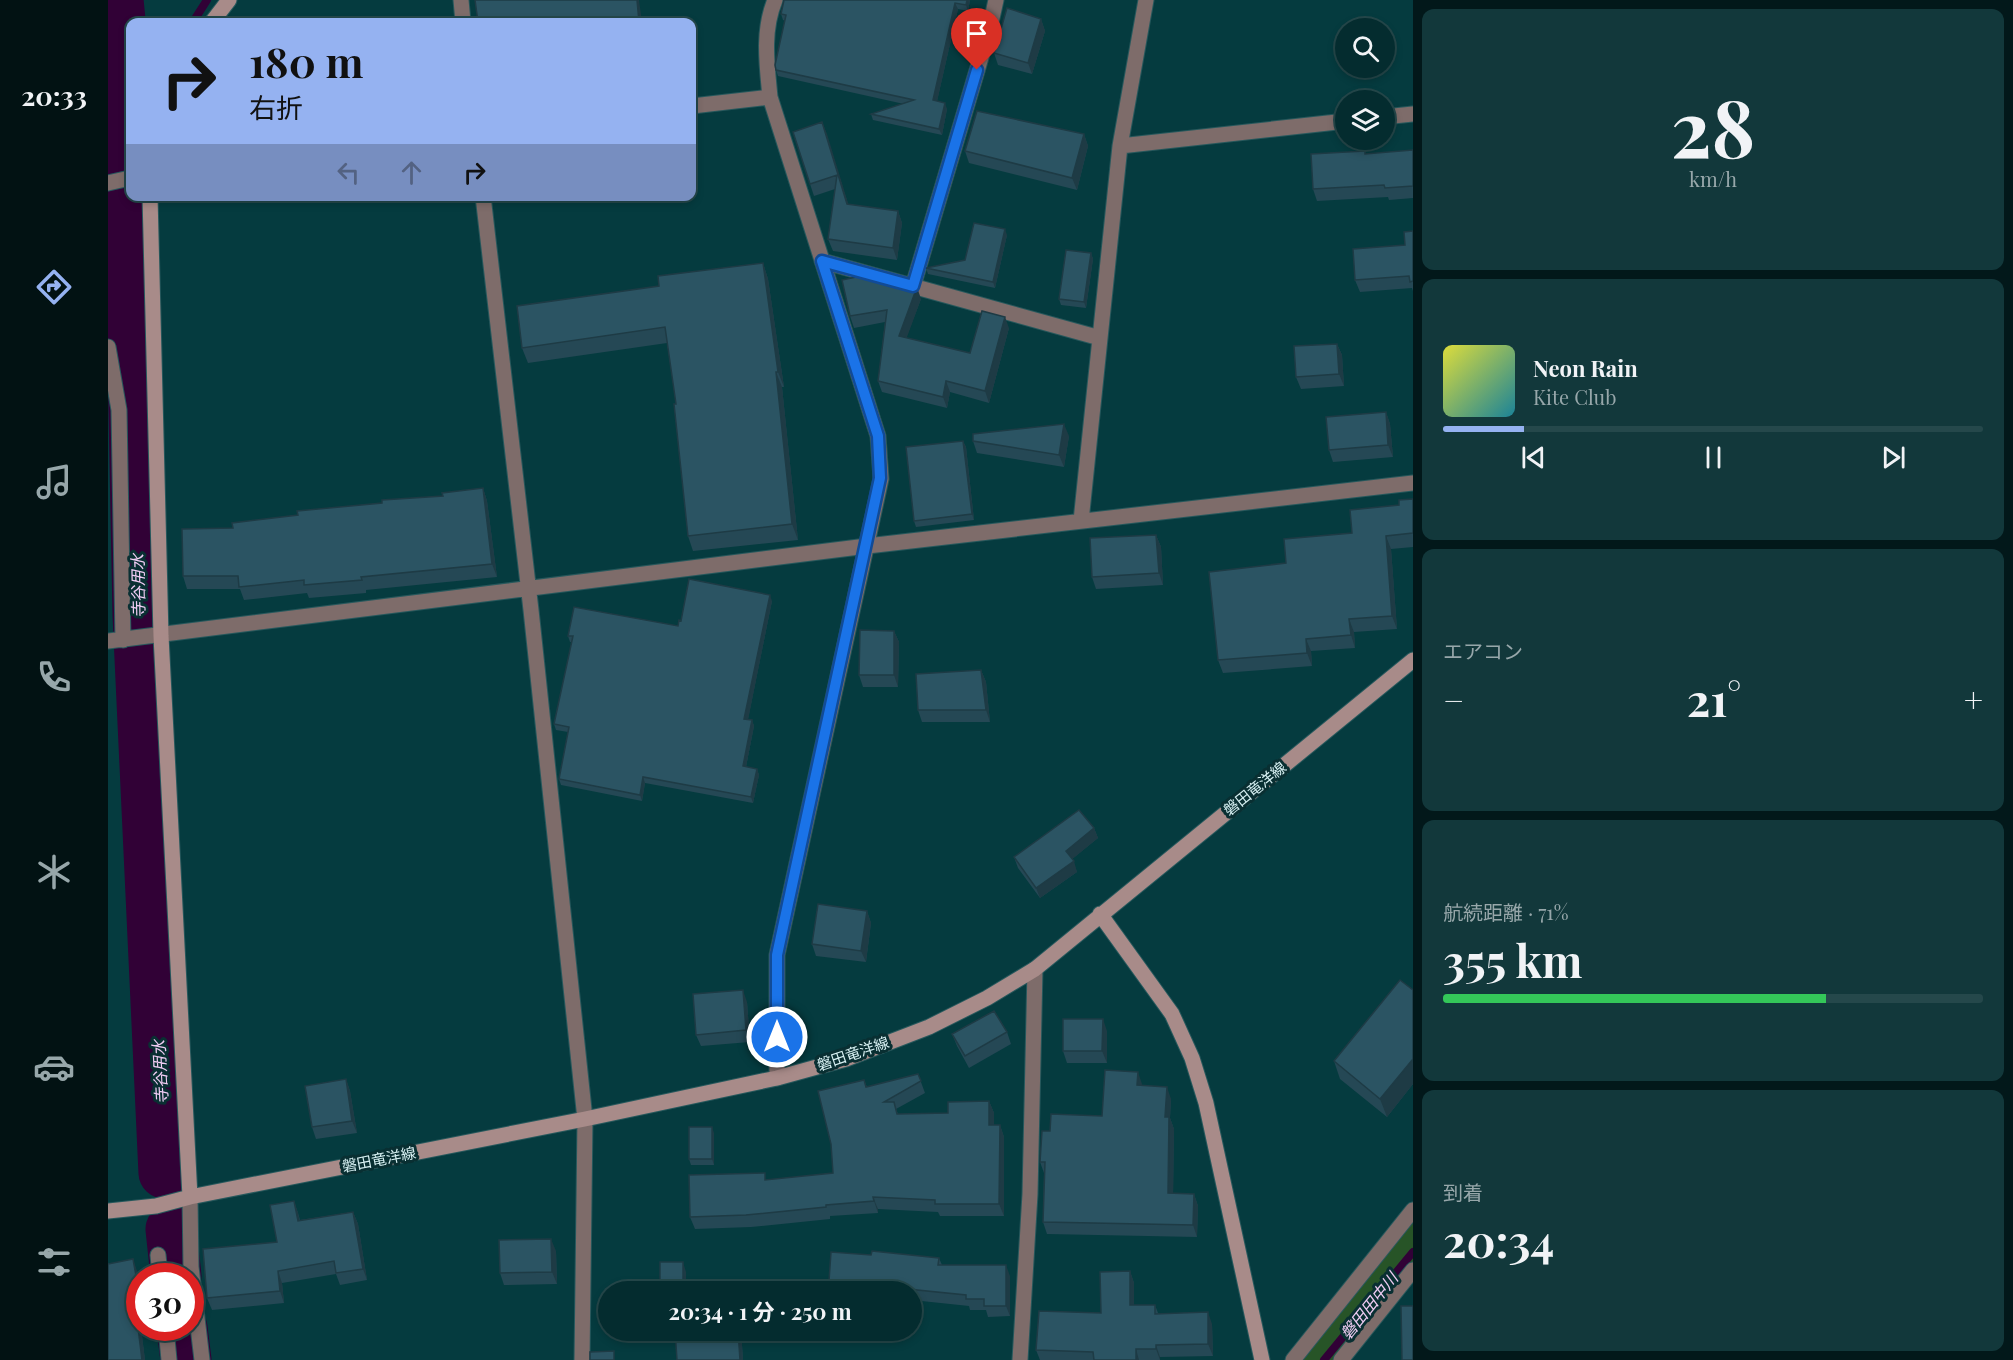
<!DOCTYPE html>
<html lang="ja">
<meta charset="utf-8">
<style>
body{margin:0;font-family:"Playfair Display","Noto Sans JP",serif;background:#12383b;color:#f1f3f6;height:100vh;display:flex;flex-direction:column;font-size:22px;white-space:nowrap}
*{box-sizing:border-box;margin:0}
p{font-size:20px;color:#97a7aa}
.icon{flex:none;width:33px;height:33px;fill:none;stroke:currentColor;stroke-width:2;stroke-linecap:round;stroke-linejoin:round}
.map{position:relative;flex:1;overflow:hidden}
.drawer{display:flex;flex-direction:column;gap:9px;padding:9px;background:#02181a;width:600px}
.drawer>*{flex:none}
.banner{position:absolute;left:18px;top:18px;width:570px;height:183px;border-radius:12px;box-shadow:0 3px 9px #0003,0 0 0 2px #25484b;background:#95b2f1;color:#111;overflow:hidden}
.fabs{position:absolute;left:1227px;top:18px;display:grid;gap:12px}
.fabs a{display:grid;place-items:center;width:60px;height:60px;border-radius:50%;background:#042c2f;box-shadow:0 3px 9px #0003,0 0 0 2px #25484b;font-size:30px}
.speed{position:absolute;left:18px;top:1263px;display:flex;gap:12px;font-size:30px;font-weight:700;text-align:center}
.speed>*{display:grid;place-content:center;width:78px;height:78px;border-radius:50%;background:#042c2f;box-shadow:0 3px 9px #0003,0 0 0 2px #25484b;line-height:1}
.speed .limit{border:9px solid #d22;background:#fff;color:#111}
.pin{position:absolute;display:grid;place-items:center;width:51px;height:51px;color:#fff;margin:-62px -26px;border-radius:50% 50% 50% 0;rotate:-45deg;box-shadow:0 0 6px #0007}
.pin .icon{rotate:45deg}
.me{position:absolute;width:66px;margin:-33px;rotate:0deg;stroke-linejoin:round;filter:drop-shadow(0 0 4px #0008)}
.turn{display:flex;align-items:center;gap:21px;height:126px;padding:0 24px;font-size:27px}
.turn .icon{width:78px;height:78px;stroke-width:2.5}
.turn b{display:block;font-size:42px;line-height:51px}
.lanes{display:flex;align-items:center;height:57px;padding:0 24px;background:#0003;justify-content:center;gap:30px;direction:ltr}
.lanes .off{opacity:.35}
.big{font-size:45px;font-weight:700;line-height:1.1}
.drawer .card{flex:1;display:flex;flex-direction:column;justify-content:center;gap:9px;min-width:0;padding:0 21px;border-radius:12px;background:#12383b}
.drawer .dial{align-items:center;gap:0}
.dial b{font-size:78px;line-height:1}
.song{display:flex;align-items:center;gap:18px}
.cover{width:72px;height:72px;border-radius:9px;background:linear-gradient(135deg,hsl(60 70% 55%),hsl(190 70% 35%))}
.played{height:6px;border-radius:3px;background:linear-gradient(90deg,#95b2f1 15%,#25484b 15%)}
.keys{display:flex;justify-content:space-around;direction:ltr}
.heat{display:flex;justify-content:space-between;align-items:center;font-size:33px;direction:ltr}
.charge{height:9px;border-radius:4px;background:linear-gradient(90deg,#34c759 71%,#25484b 0)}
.trip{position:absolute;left:490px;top:1281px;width:324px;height:60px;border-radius:30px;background:#042c2f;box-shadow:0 3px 9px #0003,0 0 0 2px #25484b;font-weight:700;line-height:60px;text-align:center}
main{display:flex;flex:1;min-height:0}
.dock{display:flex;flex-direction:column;width:108px;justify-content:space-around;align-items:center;background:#021213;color:#97a7aa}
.dock .icon{width:42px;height:42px}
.dock .active{color:#95b2f1}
.dock b{font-size:27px;color:#f1f3f6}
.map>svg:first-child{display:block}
.green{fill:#275427}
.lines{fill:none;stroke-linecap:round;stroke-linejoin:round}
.stream{stroke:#310136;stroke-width:8}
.river{stroke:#310136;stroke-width:51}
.street-casing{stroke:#27585c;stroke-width:17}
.secondary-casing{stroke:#27585c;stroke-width:17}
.street{stroke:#7e6c6a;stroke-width:15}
.secondary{stroke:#a88b89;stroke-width:15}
.wall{fill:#254855}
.shaded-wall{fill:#1e3b45}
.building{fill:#2b5463;stroke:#1e3b45;stroke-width:1.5}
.route-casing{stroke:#114b97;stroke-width:15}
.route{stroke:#1a73e8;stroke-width:10}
.labels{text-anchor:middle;stroke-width:6;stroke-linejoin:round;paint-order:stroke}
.street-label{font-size:15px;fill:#d8f1f3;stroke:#092f32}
.water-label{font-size:16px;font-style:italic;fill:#f1cdf4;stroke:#092f32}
</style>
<main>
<nav class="dock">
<b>20:33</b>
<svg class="icon active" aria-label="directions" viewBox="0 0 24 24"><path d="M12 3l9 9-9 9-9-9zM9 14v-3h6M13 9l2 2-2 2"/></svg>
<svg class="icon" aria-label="music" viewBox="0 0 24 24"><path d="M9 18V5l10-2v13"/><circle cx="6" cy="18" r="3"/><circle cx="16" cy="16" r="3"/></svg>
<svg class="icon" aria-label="phone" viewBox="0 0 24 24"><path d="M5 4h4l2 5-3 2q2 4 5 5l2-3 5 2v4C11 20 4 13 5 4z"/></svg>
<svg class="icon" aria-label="climate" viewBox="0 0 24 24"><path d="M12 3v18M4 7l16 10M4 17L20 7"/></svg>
<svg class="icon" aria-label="car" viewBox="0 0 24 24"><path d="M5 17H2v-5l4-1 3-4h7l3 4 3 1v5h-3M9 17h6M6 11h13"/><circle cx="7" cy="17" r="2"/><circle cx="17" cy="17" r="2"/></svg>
<svg class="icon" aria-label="filters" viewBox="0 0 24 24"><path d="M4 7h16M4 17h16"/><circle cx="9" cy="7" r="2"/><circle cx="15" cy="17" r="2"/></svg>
</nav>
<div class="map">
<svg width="1305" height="1360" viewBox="0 0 1305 1360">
<rect width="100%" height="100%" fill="#053b3f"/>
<path class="green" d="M1305 1210V1270L1233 1360H1185Z"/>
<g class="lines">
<path class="stream" d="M85 22 99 0
M22 122V121
M1216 1360 1305 1252"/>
<path class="river" d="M10 0 22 122 21 158 30 615 56 1173
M63 1229 68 1276
M74 1328 78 1360"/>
<g class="street-casing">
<path id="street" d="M353 0 355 22
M667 0C654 31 659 65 662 97L770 436 773 479 669 955V1078
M584 106 662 97
M1276 117 1305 114
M1012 146 1238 121
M0 183 22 178
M375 196 423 610 477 1119 474 1360
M714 261 992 338
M805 286 882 27 888 0
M0 347 11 410 15 640
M973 521 1012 146 1038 0
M0 641 759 546 1305 483
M82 1197 83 1267 94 1360
M50 1255 52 1276
M58 1328 61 1360
M912 1360 922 1194 927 969
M1185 1360 1305 1210
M1233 1360 1305 1270"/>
</g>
<g class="secondary-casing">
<path id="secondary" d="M104 22 121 0
M42 196 53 636 82 1197
M992 914 1064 1014 1084 1058 1098 1103 1154 1360
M0 1211 48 1206 82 1197 477 1119 669 1078 738 1059 821 1027 879 998 927 969 1305 660"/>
</g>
<use href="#street" class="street"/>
<use href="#secondary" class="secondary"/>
</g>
<path class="wall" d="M676 0H862L860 11 850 9 829 101 839 109 834 135 765 120 763 114 796 104 670 76 668 70 677 21 675 20 673 14Z
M933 19 937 31 924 74 890 65 886 53Z
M714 122 740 204 790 211 794 223 789 260 725 251 720 239 727 189 706 196 702 184Z
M976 134 980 146 969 190 861 163 857 151Z
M1305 150V198L1281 200 1280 197 1209 201 1205 189 1257 151 1258 154Z
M1305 231V291L1304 288 1252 292 1247 280 1297 245Z
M899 235 887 288 820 274 818 268 857 260Z
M983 253 985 259 978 308 953 305 951 299Z
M655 263 660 279 676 387H674L690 540 585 551 580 536 568 404 559 343 420 363 414 348 551 286Z
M813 299 798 338 862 353 901 328 881 403 842 392 839 408 774 392 770 381 777 322 746 328 742 316Z
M1229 344 1234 355 1236 386 1193 389 1188 377Z
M1278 412 1282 424 1285 457 1225 462 1221 450Z
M961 436 956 467 869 453 865 441Z
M855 441 858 447 866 520 808 527 806 521Z
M375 488 379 501 389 577 258 590V593L201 598 199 593 136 600 132 589H79L75 576 125 528 190 515 335 496Z
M1305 499V547L1283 549 1289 629 1246 632 1247 648 1203 651 1204 666 1115 673 1110 660 1178 563 1244 533 1291 505Z
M1048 535 1053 547 1055 585 988 589 984 577Z
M664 601 640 719 644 720 646 726 638 767 649 769 651 775 645 803 537 783 534 801 453 785 451 779 460 732 448 730 446 724 464 642H462L460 636 570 626 573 621Z
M786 631 791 642 790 687H755L751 675Z
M873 670 878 682 882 722H814L810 710Z
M986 828 990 838 964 859 969 872 932 898 910 868 906 857Z
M759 911 763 923 758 962 708 956 704 944Z
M1305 990V1084L1279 1117 1232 1079 1226 1061Z
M639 1002 642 1042 593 1046 588 1035Z
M999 1031V1063H959L955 1051Z
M899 1032 903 1044 861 1068 849 1046 844 1034Z
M810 1074 817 1093 788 1109 790 1114 840 1113 881 1101 886 1113V1125H892L896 1137V1216H832L830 1212 770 1209V1213L722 1216V1219L643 1227 587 1229 582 1217 659 1180 725 1173 756 1080 759 1087Z
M238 1079 242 1091 249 1133 208 1139 204 1127Z
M1034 1084V1085L1063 1099 1062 1118 1066 1129 1065 1194H1086L1090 1206 1089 1237 939 1234 935 1222 936 1173 932 1162 942 1131 994 1116Z
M606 1133V1165H583L581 1159Z
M186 1201 190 1213 192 1220 245 1212 250 1224 259 1280 232 1285 228 1274 174 1283 176 1303 104 1310 99 1298 169 1242Z
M448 1251 449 1284 396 1285 392 1273Z
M763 1255 831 1258 834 1265 902 1276V1316L880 1317 878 1310H862L861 1306 804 1300V1292H725L721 1281Z
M29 1271 32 1284V1328H33L37 1360H0Z
M1022 1271 1026 1283V1305H1047L1050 1313 1104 1324 1105 1356 1052 1357V1360H932L928 1350 993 1313Z
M501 1330H633L635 1360 567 1333 503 1335Z"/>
<path class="shaded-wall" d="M529 0H531L534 22H531Z
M859 0H862L860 11 858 5Z
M847 3 850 9 828 106 825 100Z
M933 19 937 31 924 74 920 63Z
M837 103 839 109 834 135 831 129Z
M714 122 719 134 744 216 739 204Z
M976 134 980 146 969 190 964 178Z
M790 211 794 223 789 260 785 248Z
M897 229 899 235 887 288 885 282Z
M983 253 985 259 978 308 976 302Z
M655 263 660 279 676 387 670 372Z
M809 287 813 299 795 348 791 336Z
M897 317 901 328 881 403 877 391Z
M1229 344 1234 355 1236 386 1231 374Z
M668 372 674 387 690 540 684 524Z
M838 381 842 392 839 408 835 397Z
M1278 412 1282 424 1285 457 1280 445Z
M956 424 961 436 956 467 951 455Z
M855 441 858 447 866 520 864 514Z
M375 488 379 501 389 577 384 564Z
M1048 535 1053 547 1055 585 1051 573Z
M1278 536 1283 549 1289 629 1284 616Z
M662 595 664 601 639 725 636 719Z
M1241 619 1246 632 1247 648 1243 635Z
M786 631 791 642 790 687 786 675Z
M1198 639 1203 651 1204 666 1199 653Z
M873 670 878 682 882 722 878 710Z
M644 720 646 726 637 772 635 766Z
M649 769 651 775 645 803 643 797Z
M535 777 537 783 534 801 532 795Z
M986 828 990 838 962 861 958 851Z
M966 861 969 872 932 898 928 888Z
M759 911 763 923 758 962 753 951Z
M635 990 639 1002 642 1042 638 1030Z
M995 1019 999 1031V1063L994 1051Z
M1305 1059V1084L1279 1117 1272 1099Z
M1030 1072 1034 1084 1033 1097 1029 1085Z
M238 1079 242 1091 249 1133 244 1121Z
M1059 1087 1063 1099 1062 1118 1066 1129 1065 1205 1060 1193 1057 1117Z
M881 1101 886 1113V1137L881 1125Z
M892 1125 896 1137V1216L891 1204Z
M604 1127 606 1133V1165L604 1159Z
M1086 1194 1090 1206 1089 1237 1085 1225Z
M765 1197 770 1209V1213L766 1201Z
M186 1201 190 1213 194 1233 190 1221Z
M245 1212 250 1224 259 1280 255 1269Z
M443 1239 448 1251 449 1284 444 1272Z
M25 1259 29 1271 32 1284V1298Z
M575 1262 578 1272V1292H575Z
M898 1265 902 1276V1316L898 1306Z
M170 1271 174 1283 176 1303 172 1291Z
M1022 1271 1026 1283V1317L1022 1305Z
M28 1311 32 1320V1328H33L37 1360H34Z
M1100 1312 1104 1324 1105 1356 1100 1344Z
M630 1330H633L635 1360H632Z
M1048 1345 1052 1357V1360L1048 1349Z
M1028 1349 1031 1360H1028Z"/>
<path class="building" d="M367 0H529L531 22H370Z
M676 0H859L858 5 847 3 825 100 837 103 831 129 763 114 806 100 668 70 667 65 678 15 673 14Z
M899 8 933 19 920 63 886 53Z
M869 111 976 134 964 178 857 151Z
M714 122 739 204 790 211 785 248 720 239 729 175 702 184 685 132Z
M1305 150V186L1277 188 1276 185 1205 189 1203 154 1257 151V154Z
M866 223 897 229 885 282 818 268 857 260Z
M1305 231V281L1302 282 1301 276 1247 280 1245 249 1297 245 1296 232Z
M958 250 983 253 976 302 951 299Z
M655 263 670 372H668L684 524 580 536 566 404H568L557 327 414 348 409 306 551 286 550 276Z
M762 274 809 287 791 336 862 353 874 311 897 317 877 391 838 381 835 397 770 381 779 310 742 316 734 280Z
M1229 344 1231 374 1188 377 1186 346Z
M1278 412 1280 445 1221 450 1218 417Z
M956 424 951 455 865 441V434Z
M855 441 864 514 806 521 798 447Z
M375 488 384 564 253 577 254 580 196 585V580L131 587 130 576H75L74 529 125 528 124 523 190 515 189 511 274 503V500L335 496 334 493Z
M1305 499V533L1278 536 1284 616 1241 619 1243 635 1198 639 1199 653 1110 660 1101 572 1178 563 1176 539 1244 533 1242 510 1291 505V500Z
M1048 535 1051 573 984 577 982 538Z
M581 579 662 595 636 719 644 720 635 766 649 769 643 797 535 777 532 795 451 779 461 727 446 724 465 636H460L466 607 570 626 571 620 573 621Z
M752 630 786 631V675H751Z
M873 670 878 710H810L808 674Z
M971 810 986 828 958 851 966 861 928 888 906 857Z
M710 904 759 911 753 951 704 944Z
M1292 980 1305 990V1059L1272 1099 1226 1061Z
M635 990 638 1030 588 1035 585 994Z
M886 1011 899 1032 857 1056 844 1034Z
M955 1019H995L994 1051H955Z
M997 1070 1030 1072 1029 1085 1059 1087 1057 1117H1061L1060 1193 1086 1194 1085 1225 935 1222 937 1162H932L934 1131H942L943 1114 994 1116Z
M810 1074 813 1081 776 1102H786L789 1114 840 1113V1102L881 1101V1125H892L891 1204H827V1200L765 1197 766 1201 718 1205V1207L638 1215 582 1217 581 1175 657 1173V1180L725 1173 723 1144 710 1091 756 1080 758 1087Z
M238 1079 244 1121 204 1127 197 1086Z
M581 1127H604V1159H581Z
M186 1201 190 1221 245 1212 255 1269 228 1273 226 1261 170 1271 172 1291 99 1298 95 1249 169 1242 162 1205Z
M443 1239 444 1272 392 1273 391 1240Z
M764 1251 831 1258 830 1265H898V1306H876V1299H858V1295L721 1281 723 1252 763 1255Z
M25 1259 32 1298V1311H28L34 1360H0V1264Z
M552 1262H575V1292H518V1291L552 1288Z
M1022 1271V1305H1047V1314L1100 1312V1344L1048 1345V1349H1028V1360H986L985 1352 928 1350 931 1311 993 1313 992 1272Z
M499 1303H501V1326H500Z
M1293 1306H1305V1360H1294Z
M567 1330H630L632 1360H569Z
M506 1351V1360H482V1352Z"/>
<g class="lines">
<g class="route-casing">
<path id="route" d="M669 1037V955L772 478 770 436 714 261 805 286 869 70"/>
</g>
<use href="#route" class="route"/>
</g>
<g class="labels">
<g class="street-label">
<text transform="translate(1147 789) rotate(-39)" y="5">磐田竜洋線</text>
<text transform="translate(745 1054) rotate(-19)" y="5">磐田竜洋線</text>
<text transform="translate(271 1160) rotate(-11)" y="5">磐田竜洋線</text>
</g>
<g class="water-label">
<text transform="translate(30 586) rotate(-91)" y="6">寺谷用水</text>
<text transform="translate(52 1072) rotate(-93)" y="6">寺谷用水</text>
<text transform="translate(1261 1306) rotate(-51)" y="6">磐田田中川</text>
</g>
</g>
</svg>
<div class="fabs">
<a><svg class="icon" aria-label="search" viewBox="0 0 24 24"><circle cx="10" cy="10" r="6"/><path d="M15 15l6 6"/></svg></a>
<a><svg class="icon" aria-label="layers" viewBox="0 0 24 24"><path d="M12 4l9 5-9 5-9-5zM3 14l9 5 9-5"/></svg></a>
</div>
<div class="speed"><div class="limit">30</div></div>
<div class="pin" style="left:869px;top:70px;background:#d93025"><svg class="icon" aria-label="arrive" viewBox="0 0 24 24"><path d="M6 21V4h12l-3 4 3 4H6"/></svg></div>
<svg class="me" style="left:669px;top:1037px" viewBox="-20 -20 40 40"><circle r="17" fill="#1a73e8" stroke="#fff" stroke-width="3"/><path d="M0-11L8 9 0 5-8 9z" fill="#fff"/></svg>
<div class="trip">20:34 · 1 分 · 250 m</div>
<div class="banner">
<div class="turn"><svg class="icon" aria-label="right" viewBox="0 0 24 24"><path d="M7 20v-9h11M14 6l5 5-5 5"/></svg><div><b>180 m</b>右折</div></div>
<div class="lanes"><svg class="icon off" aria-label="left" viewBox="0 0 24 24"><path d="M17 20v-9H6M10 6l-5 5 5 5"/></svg><svg class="icon off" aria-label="ahead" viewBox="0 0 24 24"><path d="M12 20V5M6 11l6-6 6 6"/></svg><svg class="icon" aria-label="right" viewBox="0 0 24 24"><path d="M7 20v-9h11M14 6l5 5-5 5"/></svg></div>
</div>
</div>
<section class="drawer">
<div class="card dial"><b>28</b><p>km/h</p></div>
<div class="card">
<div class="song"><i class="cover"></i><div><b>Neon Rain</b><p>Kite Club</p></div></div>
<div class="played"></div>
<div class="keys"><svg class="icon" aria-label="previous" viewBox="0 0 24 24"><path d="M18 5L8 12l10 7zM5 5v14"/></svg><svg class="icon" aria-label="pause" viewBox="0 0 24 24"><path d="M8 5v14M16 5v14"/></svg><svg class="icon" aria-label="next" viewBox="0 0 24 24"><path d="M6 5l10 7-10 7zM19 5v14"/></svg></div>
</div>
<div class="card"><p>エアコン</p>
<div class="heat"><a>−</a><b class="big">21°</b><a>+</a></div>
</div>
<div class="card"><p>航続距離 · 71%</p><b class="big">355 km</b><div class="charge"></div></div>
<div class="card"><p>到着</p><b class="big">20:34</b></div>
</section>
</main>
